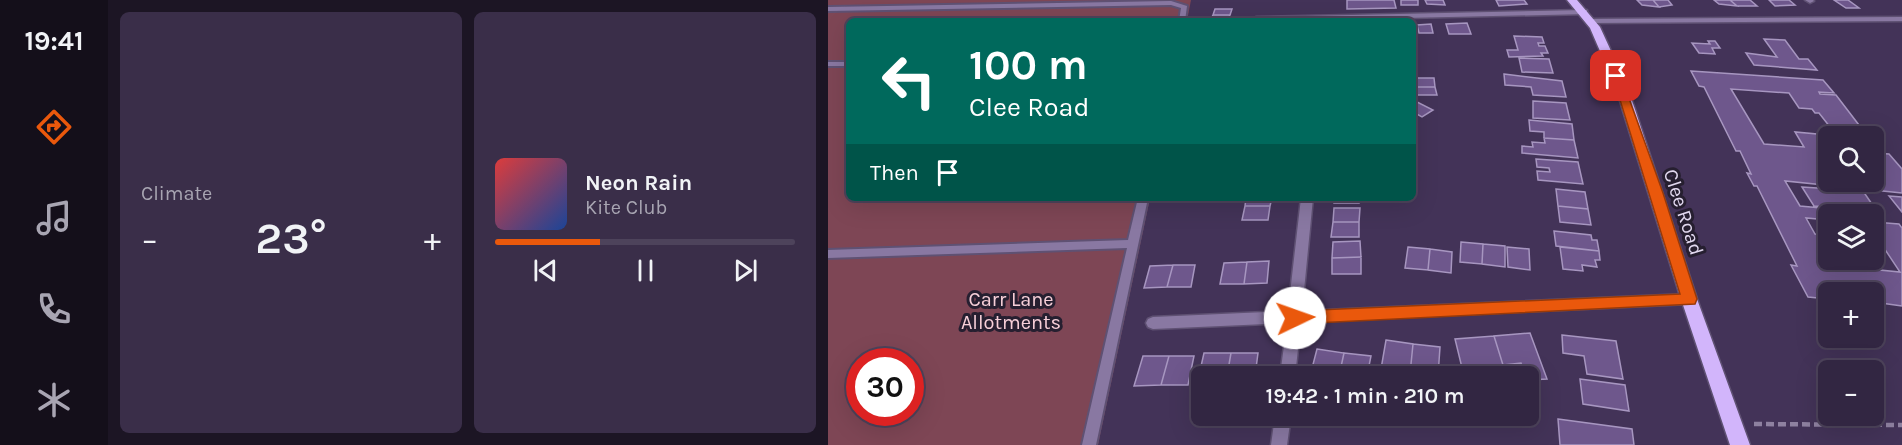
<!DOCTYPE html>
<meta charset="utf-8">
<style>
body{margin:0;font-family:Karla,sans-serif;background:#3a2e49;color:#f1f3f6;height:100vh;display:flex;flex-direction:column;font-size:22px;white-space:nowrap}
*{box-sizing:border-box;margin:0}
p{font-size:20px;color:#a8a5b2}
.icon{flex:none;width:33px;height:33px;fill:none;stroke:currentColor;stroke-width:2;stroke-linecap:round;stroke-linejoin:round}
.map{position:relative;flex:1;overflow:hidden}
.panel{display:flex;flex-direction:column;gap:12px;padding:12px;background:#1c1524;width:720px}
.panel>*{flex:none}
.top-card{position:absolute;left:18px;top:18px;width:570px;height:183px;border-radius:9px;box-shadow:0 6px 24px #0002,0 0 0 2px #4d435b;background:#00695c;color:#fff;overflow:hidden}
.fabs{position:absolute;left:990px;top:126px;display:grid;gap:12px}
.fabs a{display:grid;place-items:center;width:66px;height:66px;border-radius:9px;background:#322642;box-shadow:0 6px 24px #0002,0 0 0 2px #4d435b;font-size:30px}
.speed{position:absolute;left:18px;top:348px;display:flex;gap:12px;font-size:30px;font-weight:700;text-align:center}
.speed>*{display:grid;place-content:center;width:78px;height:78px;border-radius:50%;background:#322642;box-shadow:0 6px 24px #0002,0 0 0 2px #4d435b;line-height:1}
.speed .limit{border:9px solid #d22;background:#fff;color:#111}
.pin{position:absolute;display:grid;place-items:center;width:51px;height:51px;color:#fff;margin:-26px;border-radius:12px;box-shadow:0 3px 9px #0006}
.me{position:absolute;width:66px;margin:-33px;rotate:87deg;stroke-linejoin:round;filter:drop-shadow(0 0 4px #0008)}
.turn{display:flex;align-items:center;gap:21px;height:126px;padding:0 24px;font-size:27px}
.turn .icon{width:78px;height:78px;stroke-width:2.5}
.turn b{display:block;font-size:42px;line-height:51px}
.then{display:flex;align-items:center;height:57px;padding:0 24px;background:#0003;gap:12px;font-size:22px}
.big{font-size:45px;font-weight:600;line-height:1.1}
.panel .tile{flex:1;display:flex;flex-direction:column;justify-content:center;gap:9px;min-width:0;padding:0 21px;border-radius:9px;background:#3a2e49}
.song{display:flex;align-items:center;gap:18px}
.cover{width:72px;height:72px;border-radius:9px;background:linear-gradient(135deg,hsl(0 70% 55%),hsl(220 70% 35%))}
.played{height:6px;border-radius:3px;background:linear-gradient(90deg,#ea580c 35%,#4d435b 35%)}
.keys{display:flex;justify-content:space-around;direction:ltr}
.heat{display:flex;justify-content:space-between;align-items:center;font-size:33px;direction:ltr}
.panel .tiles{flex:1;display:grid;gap:12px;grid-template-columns:repeat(2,1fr)}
.trip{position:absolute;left:363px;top:366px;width:348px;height:60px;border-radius:9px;background:#322642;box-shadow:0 6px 24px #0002,0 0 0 2px #4d435b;font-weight:600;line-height:60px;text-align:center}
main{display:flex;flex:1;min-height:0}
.tabs{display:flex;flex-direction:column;width:108px;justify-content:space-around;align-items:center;background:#140f1a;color:#a8a5b2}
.tabs .icon{width:42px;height:42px}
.tabs .on{color:#ea580c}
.tabs b{font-size:27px;color:#f1f3f6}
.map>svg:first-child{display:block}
.green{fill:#7e4655;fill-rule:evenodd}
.building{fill:#6e578c;stroke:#a796c0;stroke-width:1.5}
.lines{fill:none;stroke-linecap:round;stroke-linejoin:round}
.service-casing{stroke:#5f5173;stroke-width:4}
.minor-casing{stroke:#5f5173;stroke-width:3}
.primary-casing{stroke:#5f5173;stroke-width:3}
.path{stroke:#8e81a0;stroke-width:4.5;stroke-dasharray:8 4;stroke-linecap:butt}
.service{fill:#8978a2;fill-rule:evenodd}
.minor{fill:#8978a2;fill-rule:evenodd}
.primary{fill:#d2b5fb;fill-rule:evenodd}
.route{fill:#ea580c;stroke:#983908;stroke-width:1.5}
.labels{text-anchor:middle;stroke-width:6;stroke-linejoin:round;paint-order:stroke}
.street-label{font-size:20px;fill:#e1d8ef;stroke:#261f30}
.park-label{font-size:20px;fill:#f7cfd8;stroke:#261f30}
</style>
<main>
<nav class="tabs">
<b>19:41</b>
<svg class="icon on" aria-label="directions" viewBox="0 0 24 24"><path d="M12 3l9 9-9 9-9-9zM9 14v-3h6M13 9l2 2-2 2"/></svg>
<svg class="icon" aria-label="music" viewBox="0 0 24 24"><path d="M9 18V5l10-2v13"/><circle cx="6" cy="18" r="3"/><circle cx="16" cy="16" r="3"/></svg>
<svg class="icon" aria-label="phone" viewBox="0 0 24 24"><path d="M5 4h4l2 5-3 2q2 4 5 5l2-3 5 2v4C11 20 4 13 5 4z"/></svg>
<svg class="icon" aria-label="climate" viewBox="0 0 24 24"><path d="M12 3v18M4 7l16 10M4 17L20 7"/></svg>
</nav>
<section class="panel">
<div class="tiles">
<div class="tile"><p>Climate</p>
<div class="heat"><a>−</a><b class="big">23°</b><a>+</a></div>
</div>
<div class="tile">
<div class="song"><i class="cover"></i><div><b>Neon Rain</b><p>Kite Club</p></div></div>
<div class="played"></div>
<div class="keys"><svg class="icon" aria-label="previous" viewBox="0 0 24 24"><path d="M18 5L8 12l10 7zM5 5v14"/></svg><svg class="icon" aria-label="pause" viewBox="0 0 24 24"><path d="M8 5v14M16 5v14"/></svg><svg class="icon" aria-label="next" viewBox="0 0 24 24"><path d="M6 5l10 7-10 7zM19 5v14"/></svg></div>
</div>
</div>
</section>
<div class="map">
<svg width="1074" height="445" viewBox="0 0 1074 445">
<rect width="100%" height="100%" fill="#433358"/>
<path class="green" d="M0 0H363L359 21H21V198H322L270 445H0ZM32 362H82V412H32Z"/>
<path class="building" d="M519 0H566L568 8 519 9Z
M573 0H590V5H573Z
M597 0H615L617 5 599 4Z
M668 0H696L699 4 671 6Z
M809 0H825L831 7 814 5Z
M825 0H840L844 5 831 7Z
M886 0H902L909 6 891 4Z
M902 0H922L929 6H909Z
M941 0H961L967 5 947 6Z
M1006 0H1020L1031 8H1018Z
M387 9H404L402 15H385Z
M385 15H402L399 21H382Z
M639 23 643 34H621L618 24Z
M603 24 605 33H591L589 25Z
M686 36 714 37 716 43H710L711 46H717L720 53H713L715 56 681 57 679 50H690Z
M936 39 957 40 971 59H980L989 70 926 65 918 53 949 57Z
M880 41H887L892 48H884L887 54 871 53 864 43 882 44Z
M691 58 721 59 725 73 694 72Z
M863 71 995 80 1006 93 991 92 992 94 1008 95 1034 129 1002 127 991 113H987L984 109 971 108 961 93 903 89 936 144 976 147 967 132 1011 136H1000V182H1046V153L1061 154 1074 169V193L957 181 972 206 1015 210 1018 214H1000V220L978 218 987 234 1000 235V260H1017L1022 267 1072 272 1046 233V222L1071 224 1074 228V306L1046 302V292H1000V299L980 297 963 265 969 266 929 186H926L919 173 923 174 912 151H908L876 87 871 86Z
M676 74 734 81 738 97 705 95 703 87 677 85Z
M586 78H606L607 87H587Z
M587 87H607L609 95H588Z
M705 101 738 103 742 120 705 118Z
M589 102 605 110 594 117 585 112V104Z
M701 120 744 124 746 140 716 138V132L702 131Z
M716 138 746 140 750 158 694 153V146L705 147 704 142 717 143Z
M708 159 750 162 755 184 710 180 709 171 722 172 721 168 709 167Z
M974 187 1035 191 1048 210 986 206Z
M728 189 757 192 760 209 730 206Z
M1061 196 1074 197V212Z
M418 198H444L442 206H417Z
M506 198H531V203H506Z
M417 206H442L440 220H414Z
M730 206 760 209 763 225 732 222Z
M506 208H532L531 222H505Z
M505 222H531V237H503Z
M726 231 763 235 764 240H769L771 251 728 246Z
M532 241 533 257 504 258 505 242Z
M633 242 655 244 654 264 632 262Z
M655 244 677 246V267L654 264Z
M580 247 602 249 600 270 577 268Z
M679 247 701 249 702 270 680 267Z
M732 247 771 251 772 260H767L769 267 754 265 755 271 735 269Z
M602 249 624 252 623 273 600 270Z
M533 257V274H504V258Z
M441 261 439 283 416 284 419 262Z
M419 262 416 284H392L396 263Z
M345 265H367L363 287H339Z
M345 265 339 287 316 288 322 266Z
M702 333 719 379 700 380 693 363 675 365 666 336Z
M734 335 788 341 795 379 759 374 756 356 735 353Z
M666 336 675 365 652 367 655 376H636L627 339Z
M558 340 585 344 582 374 553 369Z
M585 344 612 347 610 376 582 374Z
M489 349 516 353 511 376H482Z
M376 353H403L399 376H374V384H369Z
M403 353H430L427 376H399Z
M516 353 543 356 539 376H511Z
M315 356H341L333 385 306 386Z
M341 356H366L360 385H333Z
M752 379 797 385 801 411 755 404Z
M730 419 804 429 806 445H732Z"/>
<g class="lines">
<g class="service-casing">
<path id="service" d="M343 1 359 6 357 21H351L353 8 343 5 0 11V7Z
M0 62H21V66H0Z
M310 198H320L268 445H254L299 248 0 258V250L300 240Z"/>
</g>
<g class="minor-casing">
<path id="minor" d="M977 0H985L986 1 982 3Z
M756 10H759V14L443 21H427L424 19 428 17Z
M1074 17V21L762 23 758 21 762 19Z
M473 198H485L474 311 861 294 866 295 868 299 866 303 861 304 473 322 467 376H452L459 323 325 329 320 327 318 323 320 319 325 317 460 311Z
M447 416H463L459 445H443Z"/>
</g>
<g class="primary-casing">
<path id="primary" d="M739 0H749L772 27 800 88 869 299 922 445H902L853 299 788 88 762 28Z"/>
</g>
<path class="path" d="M926 424 1074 425"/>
<use href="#service" class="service"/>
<use href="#minor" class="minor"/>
<use href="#primary" class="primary"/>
</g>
<path class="route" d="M784 74 793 76 835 193 869 299 867 304 467 324 461 322 459 318 467 311 852 294Z"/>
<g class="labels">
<g class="street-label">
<text transform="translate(856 212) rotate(72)" y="7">Clee Road</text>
</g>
<g class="park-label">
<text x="183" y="306">Carr Lane<tspan x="183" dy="23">Allotments</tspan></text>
</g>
</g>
</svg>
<div class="fabs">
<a><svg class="icon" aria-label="search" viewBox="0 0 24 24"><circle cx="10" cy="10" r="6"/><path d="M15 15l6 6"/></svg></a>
<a><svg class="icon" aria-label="layers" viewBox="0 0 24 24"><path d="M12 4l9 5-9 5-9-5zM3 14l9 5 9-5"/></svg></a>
<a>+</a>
<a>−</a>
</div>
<div class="speed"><div class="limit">30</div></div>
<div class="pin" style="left:788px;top:76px;background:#d93025"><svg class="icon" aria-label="arrive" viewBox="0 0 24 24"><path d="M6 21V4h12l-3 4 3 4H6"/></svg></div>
<svg class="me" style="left:467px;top:318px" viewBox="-20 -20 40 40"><circle r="19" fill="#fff"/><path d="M0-13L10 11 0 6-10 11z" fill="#ea580c"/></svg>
<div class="trip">19:42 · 1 min · 210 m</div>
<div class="top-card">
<div class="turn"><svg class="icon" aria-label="left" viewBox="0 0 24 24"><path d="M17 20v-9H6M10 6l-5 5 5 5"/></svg><div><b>100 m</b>Clee Road</div></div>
<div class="then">Then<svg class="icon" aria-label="arrive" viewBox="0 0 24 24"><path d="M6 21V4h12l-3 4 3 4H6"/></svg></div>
</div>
</div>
</main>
